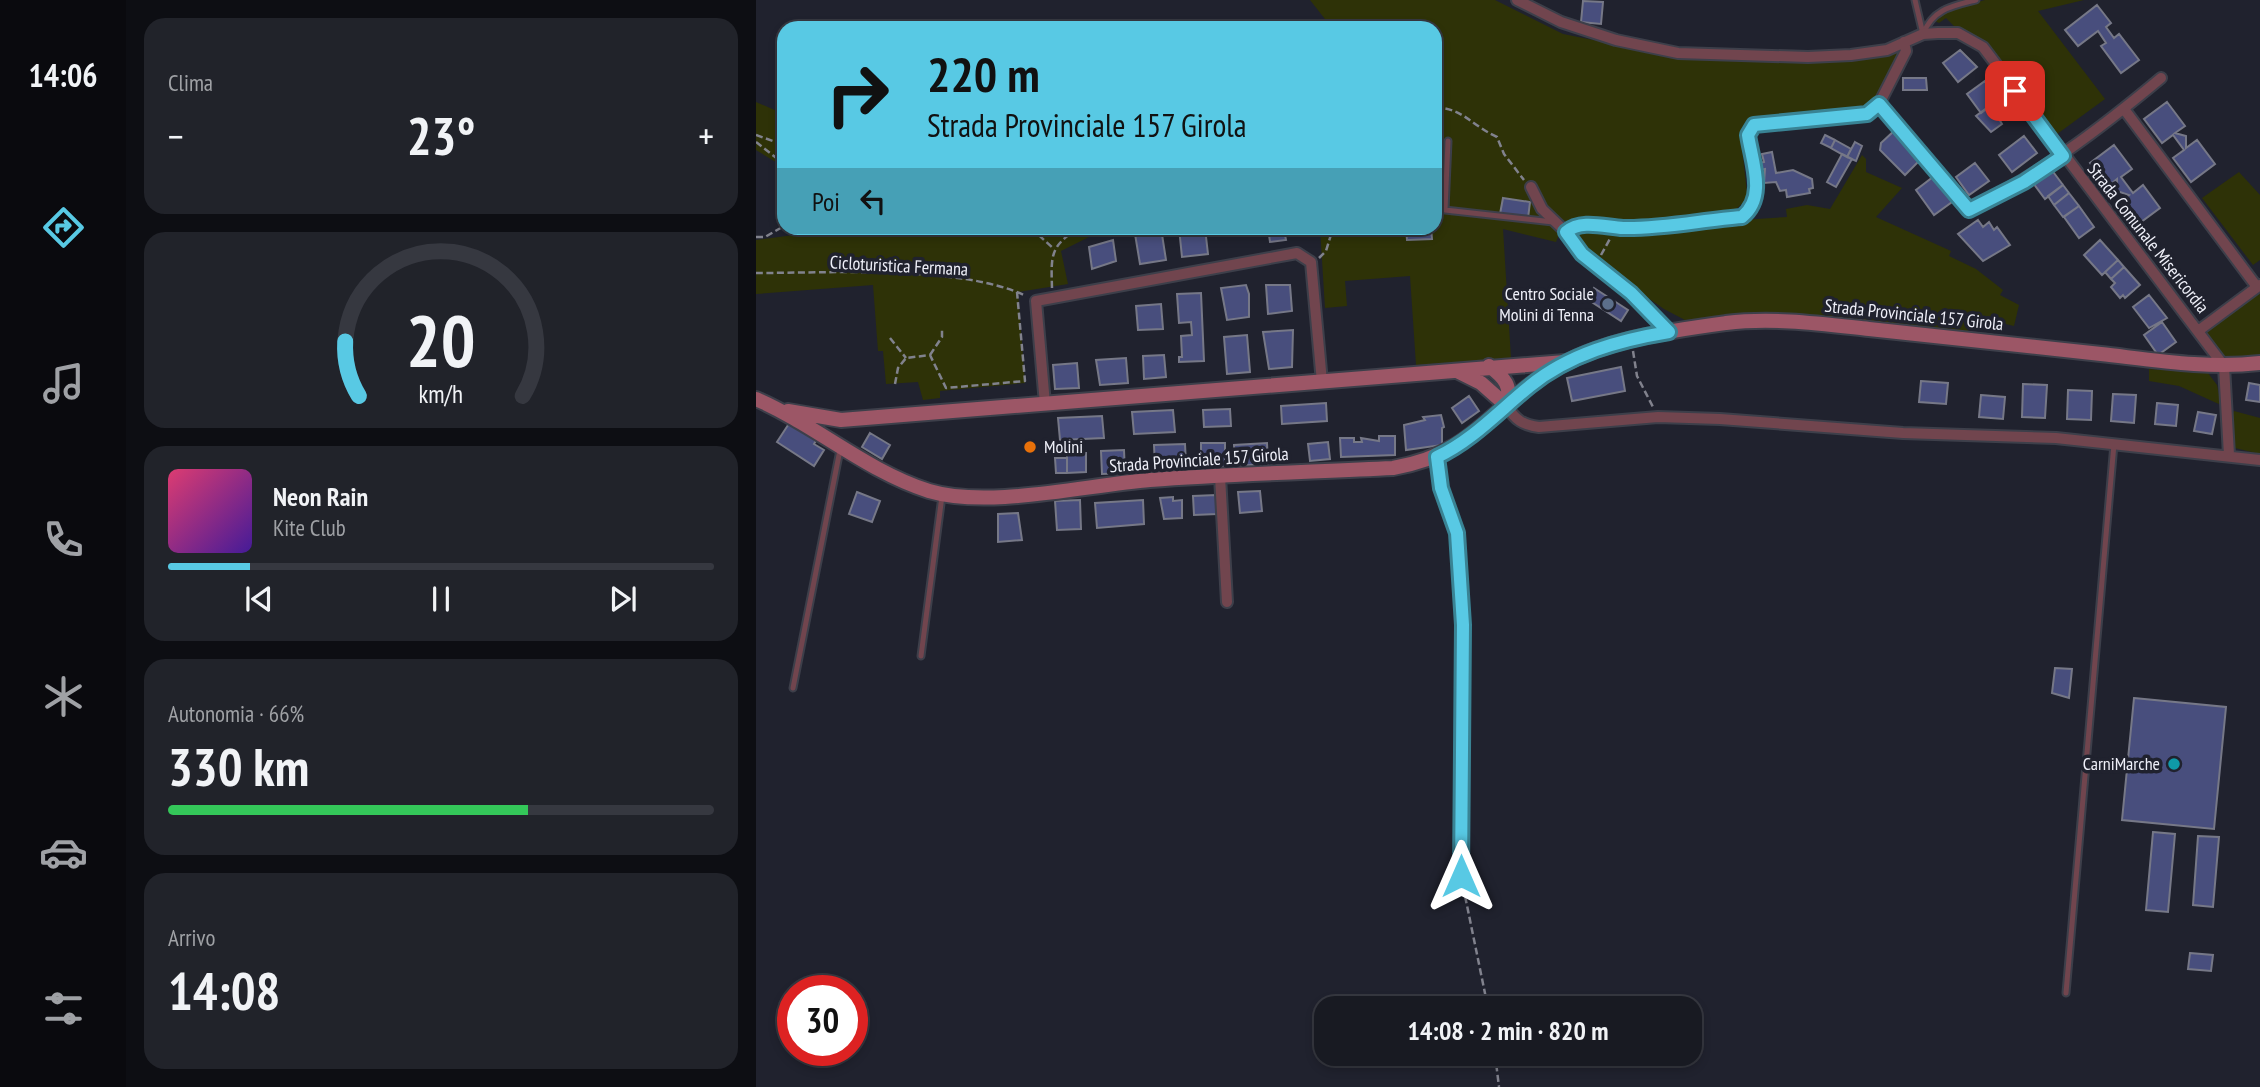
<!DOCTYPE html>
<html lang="it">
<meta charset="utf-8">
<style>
body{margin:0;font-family:"PT Sans Narrow",sans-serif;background:#21232a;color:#f1f3f6;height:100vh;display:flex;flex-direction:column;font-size:26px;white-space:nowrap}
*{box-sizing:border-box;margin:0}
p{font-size:23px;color:#9fa1a5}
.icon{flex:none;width:38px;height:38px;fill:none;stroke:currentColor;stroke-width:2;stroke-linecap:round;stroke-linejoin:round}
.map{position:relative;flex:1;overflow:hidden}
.sheet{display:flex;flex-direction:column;gap:18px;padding:18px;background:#0d0e13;width:630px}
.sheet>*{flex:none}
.banner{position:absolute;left:21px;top:21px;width:665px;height:214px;border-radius:21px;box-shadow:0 4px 10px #0003,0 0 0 2px #363840;background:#58c9e4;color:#111;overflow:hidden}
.speed{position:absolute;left:21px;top:975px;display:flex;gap:14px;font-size:35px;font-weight:700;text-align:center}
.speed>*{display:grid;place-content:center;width:91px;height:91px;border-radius:50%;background:#181a22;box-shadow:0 4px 10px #0003,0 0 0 2px #363840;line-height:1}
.speed .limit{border:10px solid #d22;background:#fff;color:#111}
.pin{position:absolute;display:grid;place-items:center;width:60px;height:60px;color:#fff;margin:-30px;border-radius:14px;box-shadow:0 4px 10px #0006}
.me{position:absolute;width:77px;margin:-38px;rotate:0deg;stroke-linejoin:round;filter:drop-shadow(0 0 5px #0008)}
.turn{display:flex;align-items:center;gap:24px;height:147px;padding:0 35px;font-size:32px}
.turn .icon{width:91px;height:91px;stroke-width:2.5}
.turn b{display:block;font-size:49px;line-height:60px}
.then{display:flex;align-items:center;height:66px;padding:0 35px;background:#0003;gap:14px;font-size:26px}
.big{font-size:52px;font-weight:700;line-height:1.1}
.sheet .tile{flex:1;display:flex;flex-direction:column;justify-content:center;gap:10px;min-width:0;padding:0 24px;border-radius:21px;background:#21232a}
.sheet .dial{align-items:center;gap:0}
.dial svg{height:182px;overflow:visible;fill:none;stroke:#363840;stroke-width:7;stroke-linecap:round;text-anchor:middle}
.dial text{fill:#f1f3f6;stroke:none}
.song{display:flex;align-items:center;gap:21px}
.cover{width:84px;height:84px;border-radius:10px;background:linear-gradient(135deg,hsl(340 70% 55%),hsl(260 70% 35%))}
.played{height:7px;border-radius:4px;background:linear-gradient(90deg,#58c9e4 15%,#363840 15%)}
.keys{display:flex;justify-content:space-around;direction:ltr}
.heat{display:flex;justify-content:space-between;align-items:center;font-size:38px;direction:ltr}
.charge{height:10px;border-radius:5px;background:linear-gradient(90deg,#34c759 66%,#363840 0)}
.trip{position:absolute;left:558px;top:996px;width:388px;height:70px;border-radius:21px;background:#181a22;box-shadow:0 4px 10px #0003,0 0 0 2px #363840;font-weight:700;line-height:70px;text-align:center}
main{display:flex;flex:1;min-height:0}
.tabs{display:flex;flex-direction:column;width:126px;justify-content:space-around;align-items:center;background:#0a0a0e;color:#9fa1a5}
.tabs .icon{width:49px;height:49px}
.tabs .selected{color:#58c9e4}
.tabs b{font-size:32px;color:#f1f3f6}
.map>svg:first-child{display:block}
.green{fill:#2e3207}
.building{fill:#484e7d;stroke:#767887;stroke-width:2}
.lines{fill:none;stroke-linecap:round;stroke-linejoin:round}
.lane-casing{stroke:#3d3f4a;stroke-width:9}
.street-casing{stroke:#3d3f4a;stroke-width:14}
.secondary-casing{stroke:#3d3f4a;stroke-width:18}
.path{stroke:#81828d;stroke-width:2.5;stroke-dasharray:7 3.5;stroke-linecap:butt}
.lane{stroke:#71454e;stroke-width:5}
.street{stroke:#71454e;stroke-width:10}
.secondary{stroke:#9c5666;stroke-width:14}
.route-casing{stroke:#398394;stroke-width:18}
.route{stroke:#58c9e4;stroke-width:12}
.service-dot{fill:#5c6f8a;stroke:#20222e;stroke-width:2.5}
.food-dot{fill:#e8710a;stroke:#20222e;stroke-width:2.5}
.culture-dot{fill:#0f9aa8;stroke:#20222e;stroke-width:2.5}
.labels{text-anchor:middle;stroke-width:7;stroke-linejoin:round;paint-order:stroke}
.street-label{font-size:18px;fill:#eff0f9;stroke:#20222e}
.poi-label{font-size:18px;fill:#eff0f9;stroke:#20222e;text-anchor:end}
</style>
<main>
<nav class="tabs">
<b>14:06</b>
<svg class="icon selected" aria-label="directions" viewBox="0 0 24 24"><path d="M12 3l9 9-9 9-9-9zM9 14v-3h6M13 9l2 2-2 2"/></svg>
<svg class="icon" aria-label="music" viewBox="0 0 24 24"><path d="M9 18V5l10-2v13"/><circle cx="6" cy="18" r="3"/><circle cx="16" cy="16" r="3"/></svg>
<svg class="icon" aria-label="phone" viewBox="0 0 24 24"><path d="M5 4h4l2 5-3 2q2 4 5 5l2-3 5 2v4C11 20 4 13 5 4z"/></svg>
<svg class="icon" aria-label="climate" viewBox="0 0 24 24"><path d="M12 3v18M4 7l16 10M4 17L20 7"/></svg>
<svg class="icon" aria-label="car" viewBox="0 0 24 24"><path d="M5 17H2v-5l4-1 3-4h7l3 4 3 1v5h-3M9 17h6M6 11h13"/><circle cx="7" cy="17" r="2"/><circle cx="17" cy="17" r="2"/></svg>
<svg class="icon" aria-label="filters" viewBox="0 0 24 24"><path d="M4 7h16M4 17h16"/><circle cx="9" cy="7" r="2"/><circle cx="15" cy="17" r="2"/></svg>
</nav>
<section class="sheet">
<div class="tile"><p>Clima</p>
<div class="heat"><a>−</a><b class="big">23°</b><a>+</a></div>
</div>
<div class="tile dial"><svg viewBox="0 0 100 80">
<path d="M14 69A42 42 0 1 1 86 69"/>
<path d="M14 69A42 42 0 0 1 8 45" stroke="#58c9e4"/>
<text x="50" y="56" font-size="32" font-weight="700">20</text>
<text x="50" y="72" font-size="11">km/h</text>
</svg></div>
<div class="tile">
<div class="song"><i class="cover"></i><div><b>Neon Rain</b><p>Kite Club</p></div></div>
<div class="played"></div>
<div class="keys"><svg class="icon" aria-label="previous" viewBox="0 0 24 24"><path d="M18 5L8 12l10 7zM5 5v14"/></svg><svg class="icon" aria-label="pause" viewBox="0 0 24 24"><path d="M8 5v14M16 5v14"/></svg><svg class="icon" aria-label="next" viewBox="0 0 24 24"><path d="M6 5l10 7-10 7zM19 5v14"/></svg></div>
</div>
<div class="tile"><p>Autonomia · 66%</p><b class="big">330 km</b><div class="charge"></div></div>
<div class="tile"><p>Arrivo</p><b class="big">14:08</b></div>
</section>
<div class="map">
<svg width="1504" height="1087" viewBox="0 0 1504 1087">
<rect width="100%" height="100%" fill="#20222e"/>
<path class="green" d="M554 0H739L807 34 922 57 1140 50 1144 54 1120 103 1107 112 994 124 985 138 991 193 989 201 979 210 863 224 808 222 800 242 747 229 755 358 660 365 654 276 589 281 591 306 569 308 564 228H679V28H576Z
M1229 0H1328L1282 11 1349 99 1297 137 1228 44 1201 29 1190 18 1183 23 1177 20 1184 13Z
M0 102 28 114V167L0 150Z
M1106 155 1110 159V172L1146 188 1120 217 1195 251 1193 256 1220 269 1247 290 1244 295 1263 305 1258 326 1215 316 1212 333 1005 313 929 320 908 309 843 264 816 235 817 231 1031 217 1030 209 1051 205 1074 209Z
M1483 172 1504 195V260L1497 265 1446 198Z
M139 228H351L305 251 312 284 262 292 269 383 184 391V398L167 400 162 382 130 384 127 351H122L117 285 0 294V240L75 230 142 234Z
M1504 291V356L1479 358 1463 355 1446 334Z
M1393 369 1452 373 1461 385 1465 405 1423 386 1393 381Z
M1478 411 1504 418V454L1479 448 1476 416Z"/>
<path class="building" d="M827 1 847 2 845 24 825 22Z
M1341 5 1355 23 1350 27 1358 38 1363 34 1383 60 1365 73 1345 46 1350 43 1342 31 1322 46 1309 30Z
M1204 50 1221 67 1202 82 1187 63Z
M1147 78H1170L1171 90H1147Z
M1229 81 1243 99 1225 113 1211 94Z
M1243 99 1252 113 1243 119 1246 124 1235 132 1220 116Z
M1411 102 1429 126 1419 133 1430 136V148L1441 140 1459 164 1435 182 1417 158 1428 150 1417 135 1406 143 1388 119Z
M1138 131 1165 159 1149 175 1124 150 1125 143Z
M1069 135 1079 140 1075 148 1065 143Z
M1268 136 1281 153 1256 172 1243 155Z
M1079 140 1095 149 1091 157 1075 148Z
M1099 142 1106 146 1100 161 1091 157Z
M1358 145 1376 169 1365 177 1377 193 1387 185 1404 208 1381 225 1364 202 1373 195 1361 191V179L1351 187 1334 163Z
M1016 152 1020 173 1037 170 1056 179 1057 188 1053 189 1054 193 1031 197 1030 190 1024 191 1020 182 1008 183 1009 169 1004 170 1003 163 1008 162 1006 154Z
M1086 154 1096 159 1080 187 1071 182Z
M1219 163 1233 181 1213 195 1200 177Z
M1292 165 1307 185 1289 199 1274 179Z
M1177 177 1196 202 1178 215 1160 190Z
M1307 185 1313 193 1298 205 1292 196Z
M1313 193 1323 206 1307 217 1298 205Z
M747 198 774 202 772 218 744 214Z
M1323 206 1338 227 1323 238 1308 217Z
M1222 220 1227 227 1233 222 1238 230 1241 227 1254 245 1227 261 1202 234Z
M378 228H405L410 260 384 264Z
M423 228H449L452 254 426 257Z
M512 228H540L541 234 529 235 530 240 514 242Z
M650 228H675L676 239 651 240Z
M357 240 360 261 336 269 333 247Z
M1344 240 1362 260 1346 275 1328 255Z
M1362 260 1368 267 1355 279 1349 272Z
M1368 267 1384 285 1369 298 1367 295 1364 298 1355 287 1359 283 1355 279Z
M490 285 493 294V317L471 320 465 288Z
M510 285H534L536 311 512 314Z
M838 288 872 310 865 321 831 299Z
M445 293 448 361 423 362V357H426L425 336 436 335 435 322 423 323 421 294Z
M1393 295 1411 318 1393 328 1377 307Z
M405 304 407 329 382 330 380 306Z
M1406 322 1420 342 1402 355 1388 335Z
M537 330 536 367 513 369 507 332Z
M491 335 494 372 471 374 468 337Z
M408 355 410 377 388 379 387 356Z
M370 358 372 383 344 385 340 360Z
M321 363 323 388 299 389 297 365Z
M865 367 869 391 816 401 811 378Z
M1165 381 1192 383 1190 404 1163 402Z
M1493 383 1504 385V402L1490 400Z
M1267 384 1291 385 1289 418 1266 417Z
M1312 390 1336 391 1335 420 1311 419Z
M1357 394 1380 395 1378 423 1355 421Z
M1225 395 1249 397 1247 419 1223 417Z
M713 396 723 411 706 423 696 408Z
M570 403 571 421 526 424 525 406Z
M1401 403 1422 405 1420 426 1399 424Z
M474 409 475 426 448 427 447 410Z
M417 410 419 432 378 434 376 412Z
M1442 412 1460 415 1456 434 1438 431Z
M685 415 688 427 686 428V445L650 450 648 425 669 420 667 417Z
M346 416 348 438 304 440 302 418Z
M34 422 61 439 58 444 68 450 58 466 21 442Z
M114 433 134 445 126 459 106 447Z
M623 436H639V455L585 457 584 438H598V442H606L605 438 623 441Z
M572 442 574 459 554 461 552 444Z
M445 443H469V467L445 466Z
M511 443 512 464 479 466 478 445Z
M429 444 430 464 399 466 398 445Z
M368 450 369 473 346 474 345 451Z
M311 453H330V472L311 473Z
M299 458H311V473H300Z
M504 491 506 511 484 513 482 492Z
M101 492 124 501 116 522 93 514Z
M460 495 461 514 438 515 437 496Z
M417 497V501L426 500V518L408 519 404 498Z
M324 500 325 529 301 530 299 501Z
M387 500 388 524 341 528 339 503Z
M262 513 266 540 242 542V514Z
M1299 668 1316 669 1313 698 1296 693Z
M1378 698 1470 707 1458 829 1366 820Z
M1397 832 1419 834 1412 912 1390 910Z
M1442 836 1463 837 1457 907 1437 905Z
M1434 953 1457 955 1455 971 1432 969Z"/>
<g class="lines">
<g class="lane-casing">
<path id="lane" d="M1159 0 1167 34C1177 9 1196 6 1220 0
M692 141 689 210 797 222
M165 656 186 496
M37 688 84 450
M1310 993 1358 444"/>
</g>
<g class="street-casing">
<path id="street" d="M761 0 805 22 860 40 922 53 1052 57 1095 55 1131 50 1167 34 1182 33H1202L1227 47 1468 366 1473 455
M1148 42 1150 51 1123 104 1213 210C1284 174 1344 129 1405 78
M1368 109 1501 287
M775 187 786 209 810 232
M1442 331 1504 285
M913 333 875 293 826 254 810 232 827 225 870 228 986 217C1011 197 996 162 992 135L998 125 1111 114 1123 104
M289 404 280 301 541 253 555 262 566 382
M751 406C759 420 767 425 783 427L902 417 964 419 1147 433 1300 438 1504 460
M681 457 685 488 701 533 707 625 705 876
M464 476 471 602"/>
</g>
<g class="secondary-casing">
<path id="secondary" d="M733 366C749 378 756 386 751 406
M703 372 725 383 751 406
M0 399C60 425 110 471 173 491 233 509 330 485 394 480 475 474 556 472 637 468 719 453 730 412 793 372 844 340 911 331 970 323 1017 317 1067 324 1113 329 1191 337 1268 346 1345 354 1398 360 1452 369 1504 363
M32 411 85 420 809 362"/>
</g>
<path class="path" d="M679 107C708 109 715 125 741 137L748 154 768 180
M0 135 28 145
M0 142 28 164
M275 228 298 249
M0 237H9L28 226
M845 255 855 237
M563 258 570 251 577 228
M0 273C73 273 206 265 270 296
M296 288C295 255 294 246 323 228
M134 338 150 358
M877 351 881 376 897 407
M174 355 186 337V328
M139 384 142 368 150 358 174 355 190 388 269 381 261 292
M707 886 732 1008
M739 1054 743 1087"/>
<use href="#lane" class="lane"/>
<use href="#street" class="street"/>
<use href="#secondary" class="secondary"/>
</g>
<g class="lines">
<g class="route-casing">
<path id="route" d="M705 876 707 625 701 533 685 488 681 457C717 440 743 411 774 386 813 354 864 340 913 332L875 293 826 254 810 232C825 219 849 227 867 228 906 229 947 220 986 217 1011 197 996 162 992 135L998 125 1111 114 1123 104 1213 210 1268 182 1307 156 1259 91"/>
</g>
<use href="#route" class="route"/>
</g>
<circle class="service-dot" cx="852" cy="304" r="7"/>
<circle class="food-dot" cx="274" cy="447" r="7"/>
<circle class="culture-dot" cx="1418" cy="764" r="7"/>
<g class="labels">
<g class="street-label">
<text transform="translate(1392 238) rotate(52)" y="6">Strada Comunale Misericordia</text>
<text transform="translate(143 266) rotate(3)" y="6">Cicloturistica Fermana</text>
<text transform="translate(1158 315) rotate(6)" y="6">Strada Provinciale 157 Girola</text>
<text transform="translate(443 460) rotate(-4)" y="6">Strada Provinciale 157 Girola</text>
</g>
<g class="poi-label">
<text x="838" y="300">Centro Sociale<tspan x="838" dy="21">Molini di Tenna</tspan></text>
<text x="288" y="453" text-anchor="start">Molini</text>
<text x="1404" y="770">CarniMarche</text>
</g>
</g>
</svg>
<div class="speed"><div class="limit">30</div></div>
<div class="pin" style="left:1259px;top:91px;background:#d93025"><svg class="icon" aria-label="arrive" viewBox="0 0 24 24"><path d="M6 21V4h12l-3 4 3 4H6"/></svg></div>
<svg class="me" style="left:705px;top:876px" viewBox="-20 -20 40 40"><path d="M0-17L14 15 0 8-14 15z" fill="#58c9e4" stroke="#fff" stroke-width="4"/></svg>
<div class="trip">14:08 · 2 min · 820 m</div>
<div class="banner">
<div class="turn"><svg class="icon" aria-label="right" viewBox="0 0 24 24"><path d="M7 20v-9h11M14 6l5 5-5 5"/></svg><div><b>220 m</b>Strada Provinciale 157 Girola</div></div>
<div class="then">Poi<svg class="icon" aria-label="left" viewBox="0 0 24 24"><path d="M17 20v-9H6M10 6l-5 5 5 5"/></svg></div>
</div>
</div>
</main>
